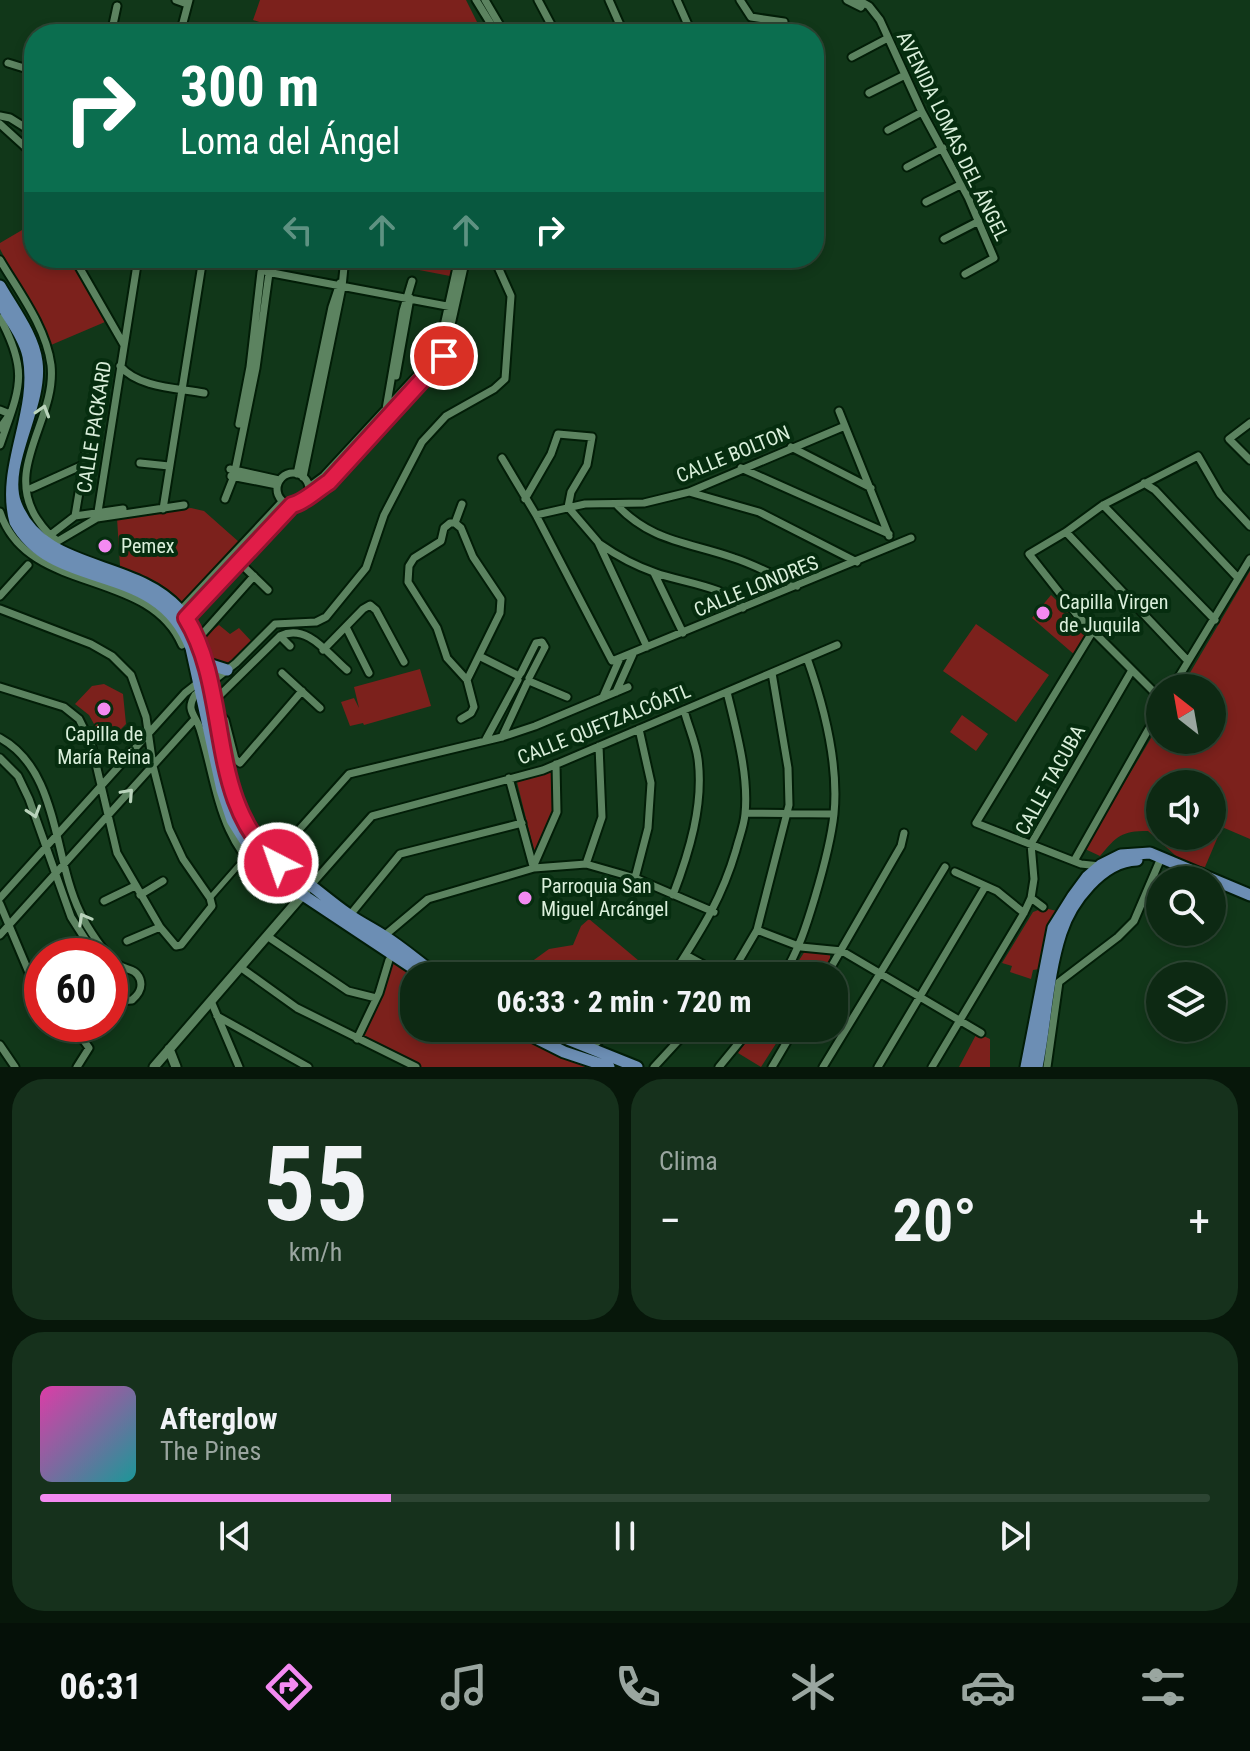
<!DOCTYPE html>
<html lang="es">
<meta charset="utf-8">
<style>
body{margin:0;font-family:"Roboto Condensed",sans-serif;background:#16311c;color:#f1f3f6;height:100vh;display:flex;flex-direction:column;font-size:30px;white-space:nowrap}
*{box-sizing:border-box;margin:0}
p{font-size:26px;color:#9aa6a0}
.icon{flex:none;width:44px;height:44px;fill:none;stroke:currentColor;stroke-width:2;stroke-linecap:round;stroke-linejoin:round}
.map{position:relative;height:1067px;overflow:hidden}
.drawer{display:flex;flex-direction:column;gap:12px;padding:12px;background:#07170a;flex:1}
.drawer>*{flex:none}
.top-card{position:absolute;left:24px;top:24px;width:800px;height:244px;border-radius:32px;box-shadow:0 4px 12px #0003,0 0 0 2px #2d4533;background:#0b6e4f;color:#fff;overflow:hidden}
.needle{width:52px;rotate:329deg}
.controls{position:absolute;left:1146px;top:674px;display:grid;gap:16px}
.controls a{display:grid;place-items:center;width:80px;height:80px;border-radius:50%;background:#0d2913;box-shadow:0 4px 12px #0003,0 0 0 2px #2d4533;font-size:40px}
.speed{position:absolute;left:24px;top:938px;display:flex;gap:16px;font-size:40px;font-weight:700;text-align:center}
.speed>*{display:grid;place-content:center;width:104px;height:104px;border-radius:50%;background:#0d2913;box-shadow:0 4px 12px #0003,0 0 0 2px #2d4533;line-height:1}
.speed .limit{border:12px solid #d22;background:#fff;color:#111}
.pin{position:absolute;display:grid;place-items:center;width:68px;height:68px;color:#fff;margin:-34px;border:4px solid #fff;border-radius:50%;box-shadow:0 2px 8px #0007}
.me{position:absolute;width:88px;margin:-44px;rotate:319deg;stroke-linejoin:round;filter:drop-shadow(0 0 6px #0008)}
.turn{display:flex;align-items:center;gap:28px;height:168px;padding:0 24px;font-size:36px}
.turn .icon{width:104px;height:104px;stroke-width:2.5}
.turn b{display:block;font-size:56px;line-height:68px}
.lanes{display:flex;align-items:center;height:76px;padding:0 24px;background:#0003;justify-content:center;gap:40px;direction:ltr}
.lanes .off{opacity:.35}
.big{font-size:60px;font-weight:700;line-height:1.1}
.drawer .widget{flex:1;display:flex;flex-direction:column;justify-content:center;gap:12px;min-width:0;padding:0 28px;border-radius:32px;background:#16311c}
.drawer .dial{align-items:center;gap:0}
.dial b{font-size:104px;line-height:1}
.song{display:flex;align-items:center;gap:24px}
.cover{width:96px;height:96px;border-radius:12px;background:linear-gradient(135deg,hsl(320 70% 55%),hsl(180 70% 35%))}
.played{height:8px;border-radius:4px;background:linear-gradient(90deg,#f38af1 30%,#2d4533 30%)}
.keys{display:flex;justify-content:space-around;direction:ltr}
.heat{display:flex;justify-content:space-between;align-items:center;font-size:44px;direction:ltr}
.drawer .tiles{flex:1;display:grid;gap:12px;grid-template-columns:1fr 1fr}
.widget:last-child{grid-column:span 2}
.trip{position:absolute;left:400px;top:962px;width:448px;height:80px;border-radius:32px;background:#0d2913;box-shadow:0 4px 12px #0003,0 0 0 2px #2d4533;font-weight:700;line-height:80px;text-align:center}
.tabs{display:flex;height:128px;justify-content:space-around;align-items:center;background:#051008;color:#9aa6a0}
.tabs .icon{width:56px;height:56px}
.tabs .selected{color:#f38af1}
.tabs b{font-size:36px;color:#f1f3f6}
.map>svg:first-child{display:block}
.green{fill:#7c211c;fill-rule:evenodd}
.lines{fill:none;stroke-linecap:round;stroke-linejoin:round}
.pedestrian-casing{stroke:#021d07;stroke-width:9}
.minor-casing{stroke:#021d07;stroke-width:11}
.tertiary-casing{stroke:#021d07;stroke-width:13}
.primary-casing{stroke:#021d07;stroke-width:15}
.pedestrian{stroke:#5c8360;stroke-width:5}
.minor{stroke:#5c8360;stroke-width:7}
.tertiary{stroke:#5c8360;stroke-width:9}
.primary{stroke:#6c8eb4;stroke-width:11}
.oneway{stroke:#bad4bc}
.route-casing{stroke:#92132f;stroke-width:20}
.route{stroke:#e11d48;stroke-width:14}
.poi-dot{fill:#f38af1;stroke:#062d0f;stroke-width:3}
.labels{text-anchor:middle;stroke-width:8;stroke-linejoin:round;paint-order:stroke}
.street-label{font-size:20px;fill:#daefdb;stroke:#062d0f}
.poi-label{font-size:20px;fill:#daefdb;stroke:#062d0f;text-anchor:start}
</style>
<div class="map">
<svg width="1250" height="1067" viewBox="0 0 1250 1067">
<rect width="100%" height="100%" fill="#113719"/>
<path class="green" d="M260 0H466L483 34H271L272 26 253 20Z
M34 223V258H71L105 322 51 345 0 249V243Z
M357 258H454L450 276Z
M191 508 204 511 239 542 183 604C167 583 143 576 120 566L117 518Z
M1250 571V839L1222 827 1205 867 1184 863 1148 831C1121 831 1117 836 1100 856L1085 849 1160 723V740H1212V688H1181ZM1160 784H1212V836H1160Z
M1051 595 1090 633 1076 656 1032 618Z
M976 624 1049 675 1016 722 943 671Z
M219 625 230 634 239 628 253 643 232 665 221 668 213 662 203 637Z
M420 669 431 706 364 725 363 723 350 726 341 702 354 698 359 708 354 687Z
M104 684 123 694 126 724 116 734 99 733 89 715 75 704 92 686Z
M962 715 988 734 976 751 950 732Z
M552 772 553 812 535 855 517 782Z
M1044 908 1057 911 1039 969 1033 970 1031 979 1010 972 1012 966 1002 963 1033 912Z
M589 919 657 976H498L509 969 516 973 549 949 573 945 581 926Z
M830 950V961L820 976H789L805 951Z
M392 959 417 976H414V1028H503L587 1067H411L362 1038 381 999Z
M755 1028H786L761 1067 738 1053Z
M977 1033 990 1039V1067H959Z"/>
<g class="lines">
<g class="pedestrian-casing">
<path id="pedestrian" d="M210 898 246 857"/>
</g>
<g class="minor-casing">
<path id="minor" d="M176 0 187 4
M476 0 497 34
M485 0 505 34
M538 0 556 34
M609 0 624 34
M677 0 692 34
M740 0 751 17 784 22
M847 0 861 7
M858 0 869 6 880 20 922 112 968 197 994 258 965 274
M111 34 117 6
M180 34 189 0
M852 57 888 38
M8 63 34 71
M869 93 905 75
M34 109 32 121 34 126
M0 116 10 118 34 133
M0 124 33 154
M888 130 922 112
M34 139V160
M907 167 943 148
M926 202 962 184
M944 239 979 221
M74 258 124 345
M0 260C19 292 46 327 51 365 57 419 3 467 37 519 43 528 49 536 58 541L97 518 184 505
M267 272 452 307
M0 318C30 374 19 389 0 445
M120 366C139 388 177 388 204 393
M396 376 410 298
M386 409 403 311 412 281
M0 410 10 414 0 428
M839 411 889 536
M1250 423 1229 439 1250 460
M239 424 250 367 261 272 268 258
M791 447 871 488
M502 458 536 515 612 661 911 538
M140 463 169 466
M741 468 889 534
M230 469 279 480
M277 489a16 16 0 1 1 32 0a16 16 0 1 1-32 0Z
M297 474 332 307 340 283
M231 476 277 485
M303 477 342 287 344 267
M1144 483 1155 490 1238 578
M309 487 324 476 438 353 459 258
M32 488 83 465
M689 492 759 512 857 562
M308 494 329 482 444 356 466 258
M225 499 234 476 256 368 269 273 266 265
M525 499 551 454 558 434 592 437 587 465 571 492 568 507 598 542 647 647
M616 504C651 542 689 542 734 558 756 565 777 577 797 586
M1103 505 1215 620
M163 509 203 258
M0 512C27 596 149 567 182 645
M536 515 585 504 644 503 689 492 845 426
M75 516 86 451
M97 518 138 258
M455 523 462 504
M1066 532 1188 661
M49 536 75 516 123 509
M600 544C617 556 636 566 656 573 680 582 730 587 743 608
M238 561 268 590
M654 573 683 633
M0 596 28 565
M0 609 91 644 112 656 131 675 146 717 153 766 169 829 183 859 210 898 212 906 181 945 176 946 160 927 117 853 91 743 79 719 64 707 0 687
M180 611 282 502
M186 618 292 505
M346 627 369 673
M1093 631 976 823 1081 864 1100 866
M280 636 290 646
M197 640 254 576
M323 650 363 609 370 605 376 610 404 662
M479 656 519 676
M282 673 320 708
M521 673 536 643 542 642 545 647 529 678
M529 681 567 697
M1172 688 1250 559
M616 692 633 654
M603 697 620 658
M1160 698 1077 615 1029 554 1066 532 1103 505 1198 456 1220 494 1250 526
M212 703 280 636C307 623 327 653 347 670
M216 716H221L225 720 235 759 240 763 302 691
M461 719 471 713 474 707 467 680 447 658 437 628 408 582 409 566 414 558 441 541 444 528 450 523H455L461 528 473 557 501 599 500 613 467 680
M502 737 527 683
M0 738C59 770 53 857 80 912 86 926 107 958 120 966 128 970 136 969 140 979 143 988 139 994 132 1000L119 1001 110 993
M485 741 518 680
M0 758 18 776 29 799 71 917 96 956
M509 778 533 866
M746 813 834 814
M273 859 349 774 502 737 535 726 628 687
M1074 861 1160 709
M586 864 602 817 599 746
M533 867 557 812 556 764
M955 872 997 891 1024 913
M635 878 648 828 651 783 639 729
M271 883C218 841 218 787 200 729 196 715 185 711 195 695L236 663 275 624 316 622 326 617 366 568 384 515 422 442 446 416 494 389 505 379 511 296 494 258
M311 885 372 816 543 770 837 645
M140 895 163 881
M673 895C689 853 704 805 698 759 696 743 688 726 684 710
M0 898 185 693 199 682
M1031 898 1043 907
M104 901 135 886
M0 904 30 975 42 989
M350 915 400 854 522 823
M757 930 801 947 842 951 981 1033
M0 935 194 720
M267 936 348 991 376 998
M384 936 428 899 534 868 586 864 635 878 714 912
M127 941 160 927
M686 955 724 976
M240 967 297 1008 416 1067
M672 976C700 932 721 901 736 850 739 838 744 826 745 814 749 775 736 730 727 692
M730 976 757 930 789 805 788 768 772 673
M783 976C799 949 806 927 815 897 823 870 831 842 834 814 839 762 824 706 807 658
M826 976 901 846 904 833
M211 1001 239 1067
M217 1016 308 1067
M72 1024 89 1048 77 1067
M357 1039 379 993 389 960
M0 1045 15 1067
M590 1048 615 1028
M654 1067 690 1028
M719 1067 751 1028
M772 1067 795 1028
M823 1067 945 867
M878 1067 985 887
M932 1067 1024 913 1031 898 1034 879 1031 844 1132 670
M1047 1067 1059 982 1118 937 1134 921 1161 858"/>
</g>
<g class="tertiary-casing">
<path id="tertiary" d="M169 1049 176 1067
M154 1067 306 891"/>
</g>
<g class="primary-casing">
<path id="primary" d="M0 286C13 309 34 336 37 362 43 407 1 464 16 504 43 573 133 558 179 609 222 657 213 757 242 816 259 848 281 864 309 884 322 894 335 905 348 914 359 922 372 928 384 936 403 948 420 963 438 976
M0 302C9 319 24 337 28 356 39 413 0 467 15 522 55 594 158 559 191 648L222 790 232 820 252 852 267 868 303 895 425 976
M205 663 227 670
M516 1028 564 1052 609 1067
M540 1028 637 1067
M1026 1067 1053 928 1073 896 1087 877 1101 865 1121 855 1150 853 1250 895
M1037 1067C1046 1023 1047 976 1061 933 1071 902 1102 861 1137 860"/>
</g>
<use href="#pedestrian" class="pedestrian"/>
<use href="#minor" class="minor"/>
<use href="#tertiary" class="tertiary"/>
<use href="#primary" class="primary"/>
</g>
<defs><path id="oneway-chevron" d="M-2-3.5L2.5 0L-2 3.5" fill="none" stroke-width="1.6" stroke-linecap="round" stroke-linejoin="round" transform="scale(2)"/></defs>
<g class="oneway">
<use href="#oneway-chevron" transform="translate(43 411) rotate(-73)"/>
<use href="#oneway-chevron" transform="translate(128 794) rotate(-48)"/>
<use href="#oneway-chevron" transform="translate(34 812) rotate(72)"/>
<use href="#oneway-chevron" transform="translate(84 919) rotate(-119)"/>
</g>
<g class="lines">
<g class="route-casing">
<path id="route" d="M278 863C205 802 232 693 186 618L292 505C303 503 318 489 329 482L444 356"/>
</g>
<use href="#route" class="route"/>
</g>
<g class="poi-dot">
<circle cx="105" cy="546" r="8"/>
<circle cx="1043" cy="613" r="8"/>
<circle cx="104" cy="709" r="8"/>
<circle cx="525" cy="898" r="8"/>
</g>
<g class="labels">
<g class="street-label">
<text transform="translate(953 136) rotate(64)" y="7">AVENIDA LOMAS DEL ÁNGEL</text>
<text transform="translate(94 427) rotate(-81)" y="7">CALLE PACKARD</text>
<text transform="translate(733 454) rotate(-22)" y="7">CALLE BOLTON</text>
<text transform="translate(756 586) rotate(-22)" y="7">CALLE LONDRES</text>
<text transform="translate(604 724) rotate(-22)" y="7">CALLE QUETZALCÓATL</text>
<text transform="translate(1050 780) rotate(-61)" y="7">CALLE TACUBA</text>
</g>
<g class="poi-label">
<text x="121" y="553">Pemex</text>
<text x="1059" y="609">Capilla Virgen<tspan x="1059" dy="23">de Juquila</tspan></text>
<text x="104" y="741" text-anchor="middle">Capilla de<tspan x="104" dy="23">María Reina</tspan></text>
<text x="541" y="893">Parroquia San<tspan x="541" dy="23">Miguel Arcángel</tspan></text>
</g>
</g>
</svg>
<div class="controls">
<a><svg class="needle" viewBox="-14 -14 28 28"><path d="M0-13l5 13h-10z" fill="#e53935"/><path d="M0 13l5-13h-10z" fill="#9aa6a0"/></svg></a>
<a><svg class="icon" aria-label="sound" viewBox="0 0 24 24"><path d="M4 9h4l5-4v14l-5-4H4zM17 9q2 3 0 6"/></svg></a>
<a><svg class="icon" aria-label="search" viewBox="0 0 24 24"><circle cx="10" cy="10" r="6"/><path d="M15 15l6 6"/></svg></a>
<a><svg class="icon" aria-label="layers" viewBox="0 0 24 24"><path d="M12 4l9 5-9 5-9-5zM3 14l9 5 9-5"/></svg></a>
</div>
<div class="speed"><div class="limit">60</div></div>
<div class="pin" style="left:444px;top:356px;background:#d93025"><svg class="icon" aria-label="arrive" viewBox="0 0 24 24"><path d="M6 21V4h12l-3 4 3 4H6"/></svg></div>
<svg class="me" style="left:278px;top:863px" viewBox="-20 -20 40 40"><circle r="17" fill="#e11d48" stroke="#fff" stroke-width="3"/><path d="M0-11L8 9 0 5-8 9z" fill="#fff"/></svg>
<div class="trip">06:33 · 2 min · 720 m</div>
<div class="top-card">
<div class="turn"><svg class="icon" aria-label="right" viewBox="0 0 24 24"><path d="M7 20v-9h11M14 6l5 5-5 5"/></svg><div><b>300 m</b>Loma del Ángel</div></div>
<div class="lanes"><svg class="icon off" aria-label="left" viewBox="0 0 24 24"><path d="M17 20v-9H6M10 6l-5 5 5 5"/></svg><svg class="icon off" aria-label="ahead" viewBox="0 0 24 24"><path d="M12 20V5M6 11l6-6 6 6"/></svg><svg class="icon off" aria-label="ahead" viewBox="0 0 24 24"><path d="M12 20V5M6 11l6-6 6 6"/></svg><svg class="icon" aria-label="right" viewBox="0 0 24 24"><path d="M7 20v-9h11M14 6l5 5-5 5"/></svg></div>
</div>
</div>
<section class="drawer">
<div class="tiles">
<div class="widget dial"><b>55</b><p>km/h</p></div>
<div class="widget"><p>Clima</p>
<div class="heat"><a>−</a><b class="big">20°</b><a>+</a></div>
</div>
<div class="widget">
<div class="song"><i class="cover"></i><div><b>Afterglow</b><p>The Pines</p></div></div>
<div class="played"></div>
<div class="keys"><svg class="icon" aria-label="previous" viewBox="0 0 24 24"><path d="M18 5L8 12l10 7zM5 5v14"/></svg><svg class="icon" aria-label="pause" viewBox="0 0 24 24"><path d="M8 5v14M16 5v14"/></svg><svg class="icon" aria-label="next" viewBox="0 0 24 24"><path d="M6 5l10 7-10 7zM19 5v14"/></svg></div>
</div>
</div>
</section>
<nav class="tabs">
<b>06:31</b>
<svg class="icon selected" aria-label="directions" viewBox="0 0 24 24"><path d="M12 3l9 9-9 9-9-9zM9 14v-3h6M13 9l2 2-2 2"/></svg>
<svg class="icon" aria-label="music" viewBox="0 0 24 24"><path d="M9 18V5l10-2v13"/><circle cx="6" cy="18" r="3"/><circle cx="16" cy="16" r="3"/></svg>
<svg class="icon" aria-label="phone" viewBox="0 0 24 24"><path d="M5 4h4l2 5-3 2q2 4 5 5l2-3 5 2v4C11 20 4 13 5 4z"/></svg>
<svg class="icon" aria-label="climate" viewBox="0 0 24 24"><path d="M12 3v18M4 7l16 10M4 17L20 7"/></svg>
<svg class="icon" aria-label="car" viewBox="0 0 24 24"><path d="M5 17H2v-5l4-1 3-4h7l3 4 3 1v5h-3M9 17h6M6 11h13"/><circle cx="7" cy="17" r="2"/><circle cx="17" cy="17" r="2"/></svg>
<svg class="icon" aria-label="filters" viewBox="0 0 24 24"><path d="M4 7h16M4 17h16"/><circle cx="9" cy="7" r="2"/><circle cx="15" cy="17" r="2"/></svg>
</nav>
